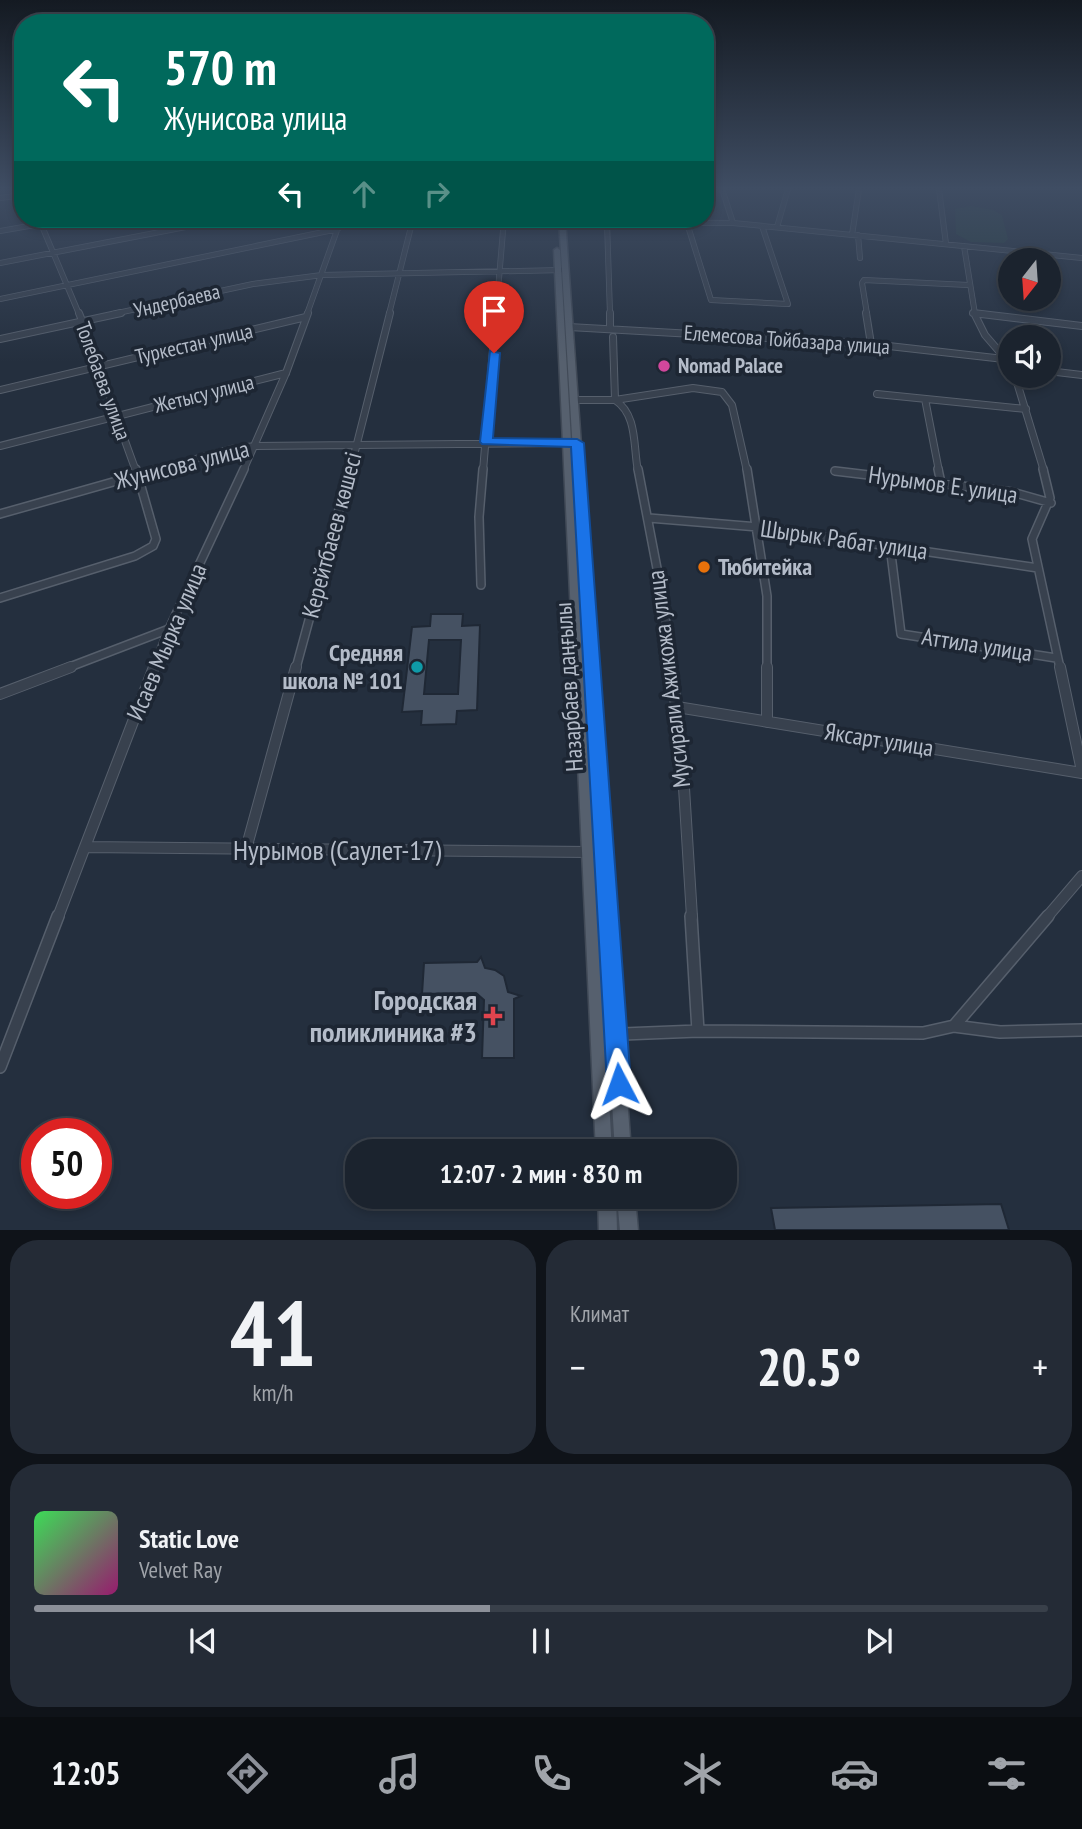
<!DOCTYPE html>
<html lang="ru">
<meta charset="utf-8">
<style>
body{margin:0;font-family:"PT Sans Narrow",sans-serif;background:#242b36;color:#f1f3f6;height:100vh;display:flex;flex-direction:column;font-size:26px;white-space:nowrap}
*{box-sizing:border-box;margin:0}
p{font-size:23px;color:#a0a4aa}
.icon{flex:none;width:38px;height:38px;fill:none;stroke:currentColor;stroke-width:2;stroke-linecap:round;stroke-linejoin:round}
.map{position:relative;height:1230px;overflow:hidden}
.details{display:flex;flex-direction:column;gap:10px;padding:10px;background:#0f1319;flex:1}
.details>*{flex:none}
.top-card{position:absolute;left:14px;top:14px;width:700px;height:214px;border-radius:28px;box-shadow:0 4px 10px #0003,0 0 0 2px #39404a;background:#00695c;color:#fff;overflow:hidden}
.needle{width:46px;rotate:197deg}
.controls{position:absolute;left:998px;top:248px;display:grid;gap:14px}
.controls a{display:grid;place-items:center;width:63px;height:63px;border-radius:50%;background:#1b232e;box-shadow:0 4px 10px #0003,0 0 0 2px #39404a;font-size:35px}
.speed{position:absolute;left:21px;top:1118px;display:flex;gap:14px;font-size:35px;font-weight:700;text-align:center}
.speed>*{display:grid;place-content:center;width:91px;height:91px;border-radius:50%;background:#1b232e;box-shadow:0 4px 10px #0003,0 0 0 2px #39404a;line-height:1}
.speed .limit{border:10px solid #d22;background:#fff;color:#111}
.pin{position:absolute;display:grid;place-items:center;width:60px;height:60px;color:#fff;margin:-72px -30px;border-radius:50% 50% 50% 0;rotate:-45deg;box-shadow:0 0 7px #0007}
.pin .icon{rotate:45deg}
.me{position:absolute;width:77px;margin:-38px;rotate:356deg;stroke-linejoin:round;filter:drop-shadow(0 0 5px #0008)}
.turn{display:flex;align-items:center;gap:24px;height:147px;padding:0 35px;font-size:32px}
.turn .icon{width:91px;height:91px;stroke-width:2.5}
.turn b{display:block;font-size:49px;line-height:60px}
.lanes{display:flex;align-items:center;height:66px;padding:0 35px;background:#0003;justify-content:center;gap:35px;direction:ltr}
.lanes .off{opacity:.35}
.big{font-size:52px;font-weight:700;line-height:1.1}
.details .card{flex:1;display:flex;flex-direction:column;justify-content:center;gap:10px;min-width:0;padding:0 24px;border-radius:28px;background:#242b36}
.details .dial{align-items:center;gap:0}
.dial b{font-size:91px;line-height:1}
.song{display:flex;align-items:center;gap:21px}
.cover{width:84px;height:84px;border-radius:10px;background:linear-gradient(135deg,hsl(130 70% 55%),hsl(320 70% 35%))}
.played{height:7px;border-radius:4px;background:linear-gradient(90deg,#8c9099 45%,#39404a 45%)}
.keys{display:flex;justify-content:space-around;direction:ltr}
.heat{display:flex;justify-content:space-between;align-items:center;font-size:38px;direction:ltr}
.details .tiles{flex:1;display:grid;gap:10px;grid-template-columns:1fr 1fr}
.card:last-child{grid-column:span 2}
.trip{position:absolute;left:345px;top:1139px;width:392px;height:70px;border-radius:28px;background:#1b232e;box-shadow:0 4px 10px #0003,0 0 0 2px #39404a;font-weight:700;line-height:70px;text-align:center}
.dock{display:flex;height:112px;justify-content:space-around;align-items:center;background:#0b0e12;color:#a0a4aa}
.dock .icon{width:49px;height:49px}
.dock .current{color:#8c9099}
.dock b{font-size:32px;color:#f1f3f6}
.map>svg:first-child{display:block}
.green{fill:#263c3f}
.building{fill:#455162;stroke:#1f2835;stroke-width:2;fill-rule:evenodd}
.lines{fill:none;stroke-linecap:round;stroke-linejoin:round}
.minor-far4-casing{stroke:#565f6c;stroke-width:6}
.minor-far3-casing{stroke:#565f6c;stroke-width:8}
.minor-far2-casing{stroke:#565f6c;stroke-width:10}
.minor-far1-casing{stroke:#565f6c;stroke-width:12}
.minor-casing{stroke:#565f6c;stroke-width:14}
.major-casing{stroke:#414a57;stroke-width:3}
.minor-far4{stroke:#38414e;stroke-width:4.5}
.minor-far3{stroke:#38414e;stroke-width:6}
.minor-far2{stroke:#38414e;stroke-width:7}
.minor-far1{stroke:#38414e;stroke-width:10}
.minor{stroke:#38414e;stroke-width:11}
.major{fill:#56606e;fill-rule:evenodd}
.route{fill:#1a73e8;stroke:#114b97;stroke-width:2}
.hotel-dot{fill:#d1479c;stroke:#1d2633;stroke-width:2.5}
.food-dot{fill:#e8710a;stroke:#1d2633;stroke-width:2.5}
.culture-dot{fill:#0f9aa8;stroke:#1d2633;stroke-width:2.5}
.health-dot{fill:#e0444e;stroke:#1d2633;stroke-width:2.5}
.labels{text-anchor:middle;stroke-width:7;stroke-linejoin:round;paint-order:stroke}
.far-street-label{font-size:21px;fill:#b4bcc9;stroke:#1d2633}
.far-poi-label{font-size:21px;font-weight:bold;fill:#b4bcc9;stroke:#1d2633;text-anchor:start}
.street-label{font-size:24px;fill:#b4bcc9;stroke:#1d2633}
.poi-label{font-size:24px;font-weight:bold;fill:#b4bcc9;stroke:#1d2633;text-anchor:start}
.near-street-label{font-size:28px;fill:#b4bcc9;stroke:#1d2633}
.near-poi-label{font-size:28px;font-weight:bold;fill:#b4bcc9;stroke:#1d2633;text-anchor:end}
</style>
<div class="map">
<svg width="1082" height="1231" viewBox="0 0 1082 1231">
<rect width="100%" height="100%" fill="#242f3e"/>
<path class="green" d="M971 206 993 210 1002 215 1008 239 1004 243 971 242 956 234 955 209Z"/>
<path class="building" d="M431 614H463L462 626 480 625 477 710 457 711 456 724 421 725 422 711 402 712 412 627 430 626ZM429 640H461L458 694H424Z
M481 957 485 968 495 970 504 976 508 992 521 996 514 999V1058H482L484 1000 476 993 422 994 424 963 477 962Z
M1001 1204 1009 1230H775L771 1208Z"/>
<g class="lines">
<g class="minor-far4-casing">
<path id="minor-far4" d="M722 189 733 223
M939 189 946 244
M0 198 23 195
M39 219 79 314
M556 222 733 223 1082 258
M607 222 610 314
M687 223 711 300 788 304 762 226
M777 227 788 189
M0 231 69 219
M852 235 859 189
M858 235 860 258
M964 246 975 314
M0 263 227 219
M0 299 338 229
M973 313 985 314
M113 314 253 284 322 275 563 270
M307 314 341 219
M389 314 413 219
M496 314 504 219
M867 314 862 283 864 280 968 285"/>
</g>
<g class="minor-far3-casing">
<path id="minor-far3" d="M79 313C100 365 116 418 136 471
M610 313V329
M866 313 871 344
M973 313 1082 326
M974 313 985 335 1010 364
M569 327 871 344 1004 359
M613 337 615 400C638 415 633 447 638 471
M0 339 121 313
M1048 371 1082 375
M1015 376 1044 471
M0 390 306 317
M877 394 1026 409
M925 399 939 471
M574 400H615L693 388 722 392 732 405 747 471
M0 446 286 373
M153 471 231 449 255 446 571 443
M243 471 286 373 308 313
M350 471 390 313
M483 471 496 313"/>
</g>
<g class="minor-far2-casing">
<path id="minor-far2" d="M638 469 660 584 673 668
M747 469 767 596V668
M938 469 941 483
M1043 469 1050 498 1032 539 1060 668
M835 471 1012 492 1051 503
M0 514 159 469
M649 518 758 527 1038 568
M890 546 901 634 1056 658
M481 585 479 517 483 469
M0 598 135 556 153 546 156 539 136 469
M67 668 169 629
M154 668 169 629 244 469
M296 668 350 469"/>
</g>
<g class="minor-far1-casing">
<path id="minor-far1" d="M672 667 684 788 692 917
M767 667V722
M1060 667 1082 771
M0 694 71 667
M677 707 1082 773
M85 847 589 852
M246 849 296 667
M58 917 154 667
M1047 917 1082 876"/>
</g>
<g class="minor-casing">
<path id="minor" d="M691 916 698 1031
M954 1026 1048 916
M598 1035 698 1031 923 1033 954 1026 1000 1032 1082 1030
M0 1067 58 916"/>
</g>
<g class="major-casing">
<path id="major" d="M559 219H565L631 1152H615Z
M557 248 560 250 612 1152H596L554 250Z
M598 1197H616L617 1231H599Z
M617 1197H635L638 1231H620Z"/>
</g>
<use href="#minor-far4" class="minor-far4"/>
<use href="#minor-far3" class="minor-far3"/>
<use href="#minor-far2" class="minor-far2"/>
<use href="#minor-far1" class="minor-far1"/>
<use href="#minor" class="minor"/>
<use href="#major" class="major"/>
</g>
<linearGradient id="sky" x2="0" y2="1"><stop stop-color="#141a22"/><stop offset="0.52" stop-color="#3f4d63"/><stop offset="1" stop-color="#3f4d63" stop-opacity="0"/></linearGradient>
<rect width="1082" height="362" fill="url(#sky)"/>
<path class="route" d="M490 351 500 353 493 438 577 439 584 443 631 1084 628 1093 619 1096 610 1093 607 1084 571 447 482 444 480 442Z"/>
<circle class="hotel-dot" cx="664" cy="366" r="7"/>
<circle class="food-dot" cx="704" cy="567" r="7"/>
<circle class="culture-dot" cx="417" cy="667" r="7"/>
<path class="health-dot" d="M489.5 1005.5h7v7h7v7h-7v7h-7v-7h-7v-7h7z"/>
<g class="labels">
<g class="far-street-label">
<text transform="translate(177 301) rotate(-13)" y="7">Ундербаева</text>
<text transform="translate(787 340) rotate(4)" y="7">Елемесова Тойбазара улица</text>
<text transform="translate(194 344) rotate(-13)" y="7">Туркестан улица</text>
<text transform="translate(103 381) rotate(70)" y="7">Толебаева улица</text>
<text transform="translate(204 394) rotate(-14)" y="7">Жетысу улица</text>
</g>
<g class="far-poi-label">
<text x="678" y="373">Nomad Palace</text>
</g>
<g class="street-label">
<text transform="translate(182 465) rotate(-14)" y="8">Жунисова улица</text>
<text transform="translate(943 485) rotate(8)" y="8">Нурымов Е. улица</text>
<text transform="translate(332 535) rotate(-75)" y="8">Керейтбаеев көшесі</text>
<text transform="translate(844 540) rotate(8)" y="8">Шырык Рабат улица</text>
<text transform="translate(167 642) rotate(-67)" y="8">Исаев Мырка улица</text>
<text transform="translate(977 645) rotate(9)" y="8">Аттила улица</text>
<text transform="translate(669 679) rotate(-97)" y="8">Мусирали Ажикожа улица</text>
<text transform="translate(569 687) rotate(-94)" y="8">Назарбаев даңғылы</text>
<text transform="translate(879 740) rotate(9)" y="8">Яксарт улица</text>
</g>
<g class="poi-label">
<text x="718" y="575">Тюбитейка</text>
<text x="403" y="661" text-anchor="end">Средняя<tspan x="403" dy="28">школа № 101</tspan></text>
</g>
<g class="near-street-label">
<text x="337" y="860">Нурымов (Саулет-17)</text>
</g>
<g class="near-poi-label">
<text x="477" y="1010">Городская<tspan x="477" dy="32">поликлиника #3</tspan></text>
</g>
</g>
</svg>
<div class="controls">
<a><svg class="needle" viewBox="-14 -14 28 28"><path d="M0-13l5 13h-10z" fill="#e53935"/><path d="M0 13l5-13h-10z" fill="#a0a4aa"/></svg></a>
<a><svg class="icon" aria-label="sound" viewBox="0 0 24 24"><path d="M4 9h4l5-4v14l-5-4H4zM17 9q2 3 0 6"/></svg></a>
</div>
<div class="speed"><div class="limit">50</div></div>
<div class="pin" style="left:494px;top:353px;background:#d93025"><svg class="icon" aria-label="arrive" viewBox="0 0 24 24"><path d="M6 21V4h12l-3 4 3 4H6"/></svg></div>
<svg class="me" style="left:619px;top:1084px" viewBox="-20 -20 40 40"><path d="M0-17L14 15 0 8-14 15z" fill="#1a73e8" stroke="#fff" stroke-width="4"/></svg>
<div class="trip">12:07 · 2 мин · 830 m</div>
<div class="top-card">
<div class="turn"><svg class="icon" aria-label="left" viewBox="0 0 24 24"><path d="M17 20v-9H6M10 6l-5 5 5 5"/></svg><div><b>570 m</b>Жунисова улица</div></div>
<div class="lanes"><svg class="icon" aria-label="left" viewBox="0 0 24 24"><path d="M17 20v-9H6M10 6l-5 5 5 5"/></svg><svg class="icon off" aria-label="ahead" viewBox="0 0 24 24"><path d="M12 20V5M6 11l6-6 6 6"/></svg><svg class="icon off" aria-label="right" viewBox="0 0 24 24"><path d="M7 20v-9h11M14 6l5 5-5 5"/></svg></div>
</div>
</div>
<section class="details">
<div class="tiles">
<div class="card dial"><b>41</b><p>km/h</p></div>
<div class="card"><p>Климат</p>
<div class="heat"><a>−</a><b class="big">20.5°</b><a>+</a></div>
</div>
<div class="card">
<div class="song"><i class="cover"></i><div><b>Static Love</b><p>Velvet Ray</p></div></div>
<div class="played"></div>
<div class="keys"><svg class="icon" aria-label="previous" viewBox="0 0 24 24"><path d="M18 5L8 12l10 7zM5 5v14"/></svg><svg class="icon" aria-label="pause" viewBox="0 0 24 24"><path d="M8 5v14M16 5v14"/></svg><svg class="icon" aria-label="next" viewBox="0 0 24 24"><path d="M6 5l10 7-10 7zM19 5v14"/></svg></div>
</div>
</div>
</section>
<nav class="dock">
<b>12:05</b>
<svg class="icon current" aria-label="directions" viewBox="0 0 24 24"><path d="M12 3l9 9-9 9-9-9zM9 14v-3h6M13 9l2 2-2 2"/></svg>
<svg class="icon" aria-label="music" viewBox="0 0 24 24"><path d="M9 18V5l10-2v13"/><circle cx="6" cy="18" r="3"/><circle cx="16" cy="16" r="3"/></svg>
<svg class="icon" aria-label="phone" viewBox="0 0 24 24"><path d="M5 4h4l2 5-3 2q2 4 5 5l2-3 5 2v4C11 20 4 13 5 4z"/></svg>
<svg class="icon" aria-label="climate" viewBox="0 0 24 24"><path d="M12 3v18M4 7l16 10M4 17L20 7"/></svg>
<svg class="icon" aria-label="car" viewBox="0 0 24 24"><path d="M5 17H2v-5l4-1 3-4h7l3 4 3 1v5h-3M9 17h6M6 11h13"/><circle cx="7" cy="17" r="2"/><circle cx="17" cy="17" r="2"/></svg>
<svg class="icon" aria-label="filters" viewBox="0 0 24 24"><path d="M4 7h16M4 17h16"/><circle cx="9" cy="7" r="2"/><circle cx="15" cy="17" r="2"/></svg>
</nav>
